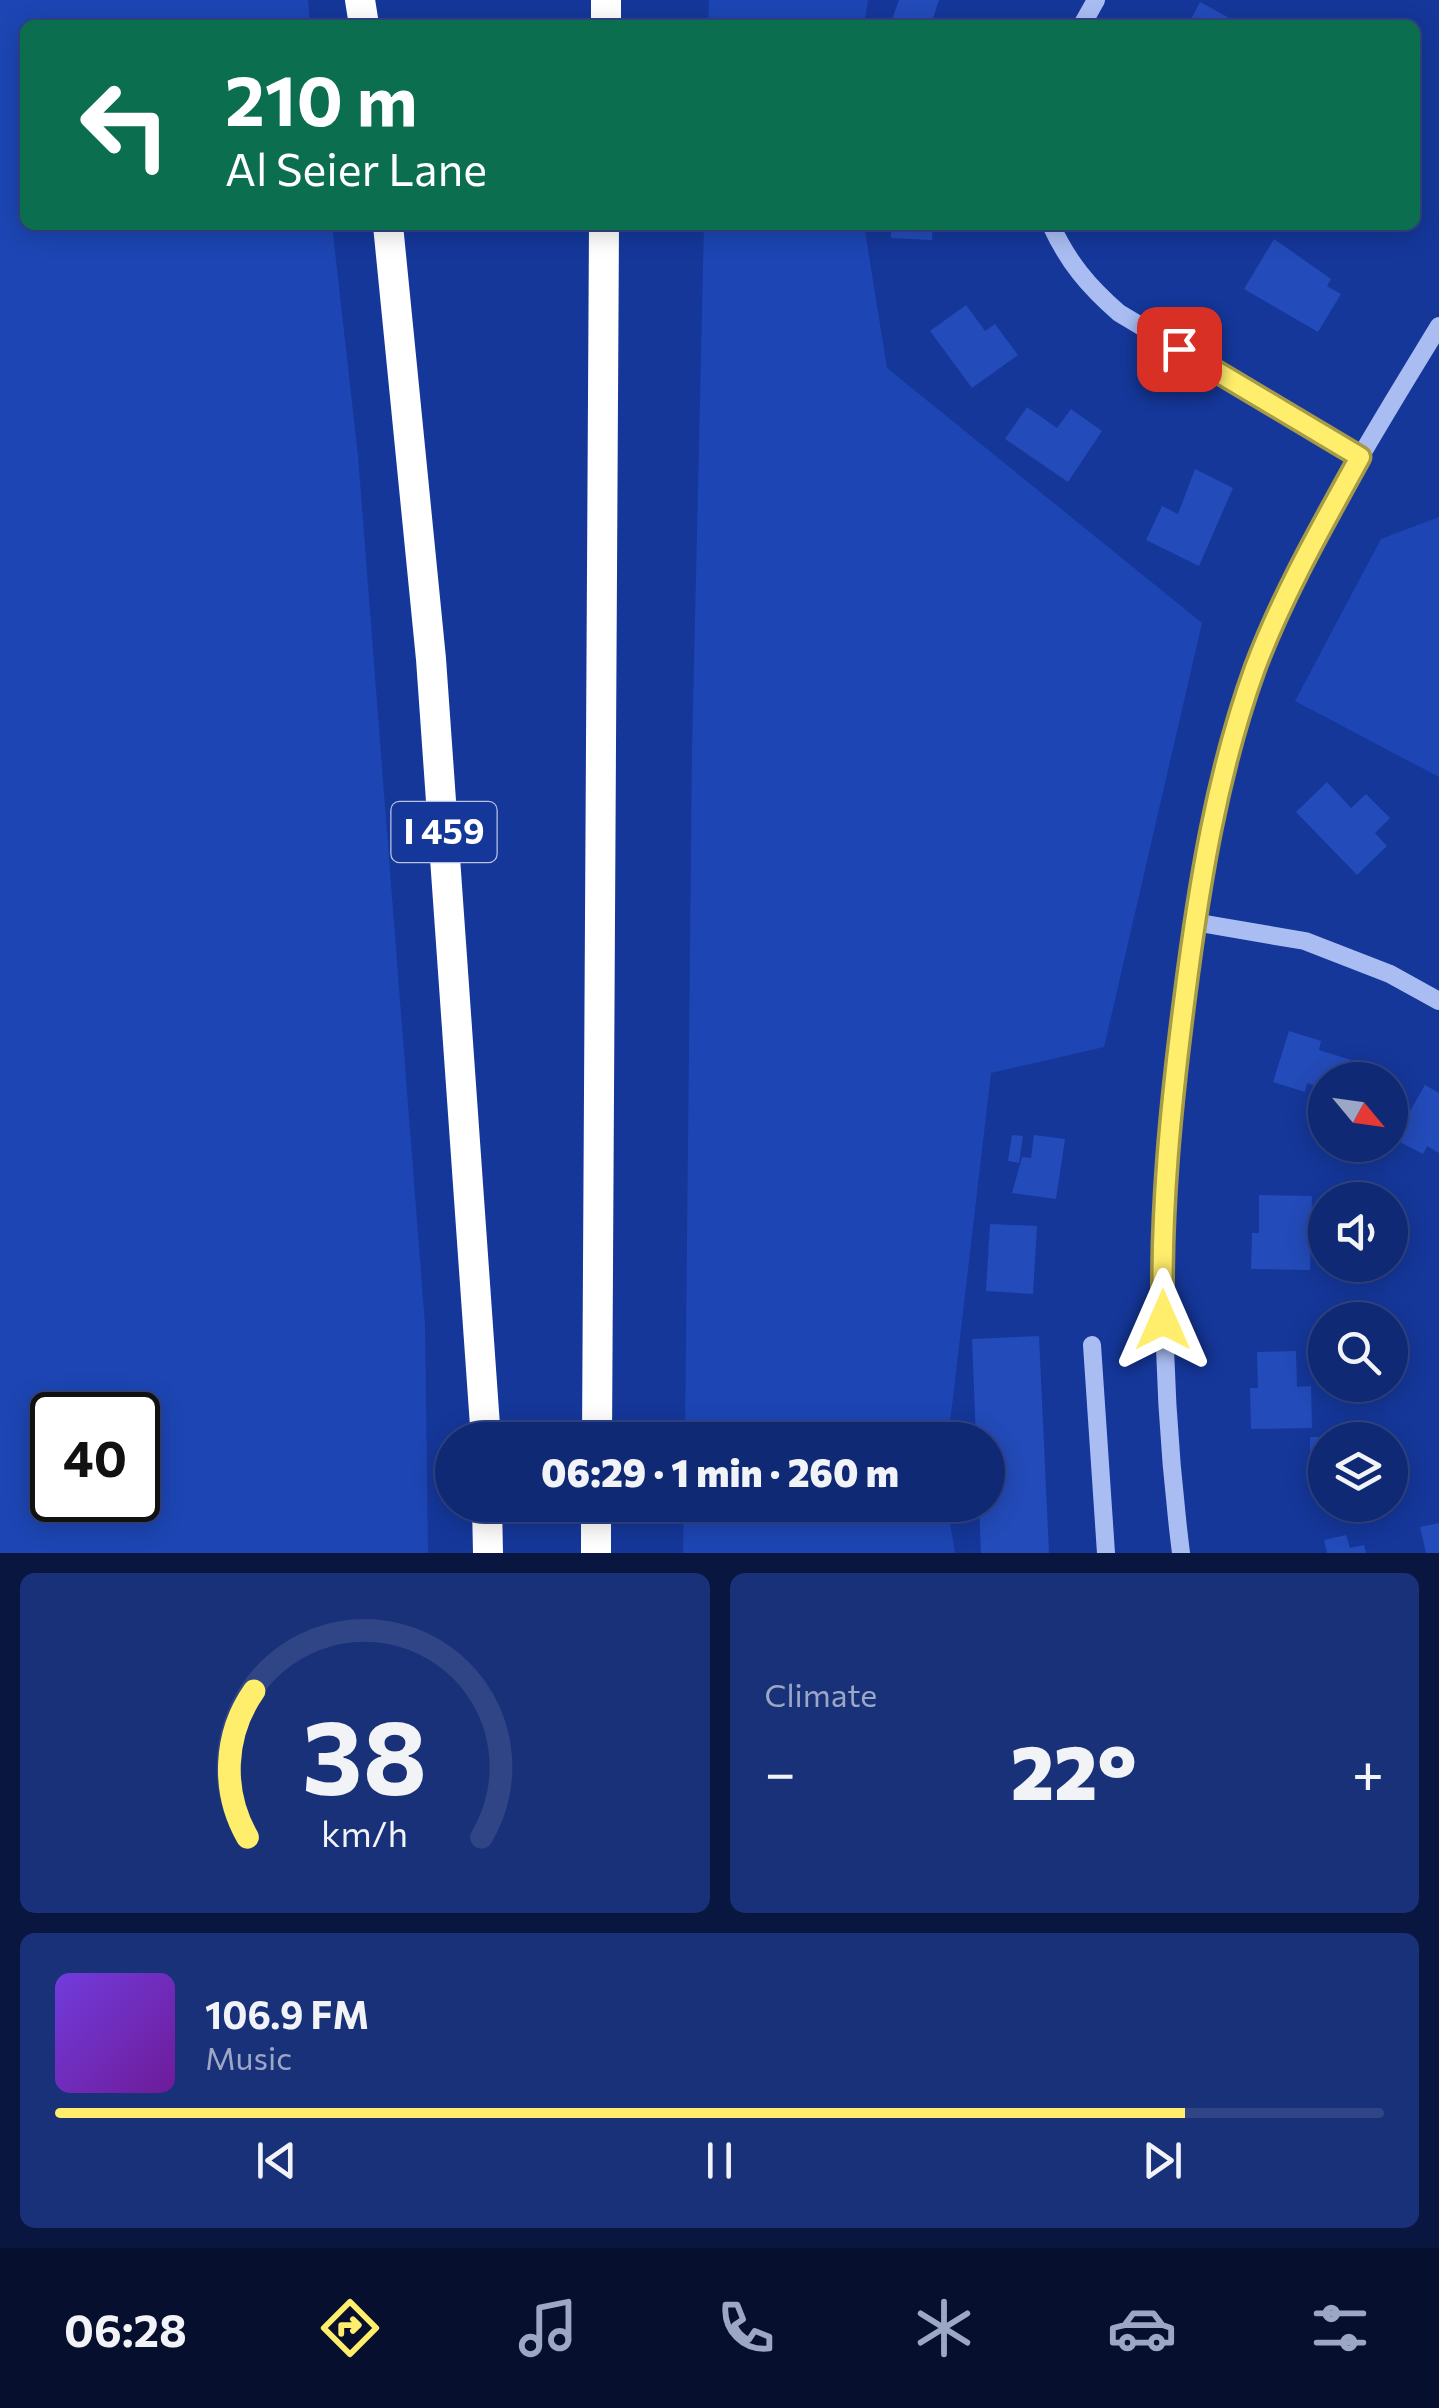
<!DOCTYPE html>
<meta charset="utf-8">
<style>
body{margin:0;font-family:Commissioner,sans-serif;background:#193179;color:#f1f3f6;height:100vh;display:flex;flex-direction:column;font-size:38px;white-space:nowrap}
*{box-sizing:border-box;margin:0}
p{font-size:32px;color:#9ca6c5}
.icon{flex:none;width:55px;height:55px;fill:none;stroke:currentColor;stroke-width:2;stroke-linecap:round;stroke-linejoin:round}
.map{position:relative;height:1553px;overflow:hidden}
.sheet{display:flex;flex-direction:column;gap:20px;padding:20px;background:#091740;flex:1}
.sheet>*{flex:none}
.hud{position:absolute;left:20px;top:20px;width:1400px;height:210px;border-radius:15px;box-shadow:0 5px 25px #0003,0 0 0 2px #304586;background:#0b6e4f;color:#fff;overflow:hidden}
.needle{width:65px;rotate:119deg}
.buttons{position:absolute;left:1308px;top:1062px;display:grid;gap:20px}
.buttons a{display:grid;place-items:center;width:100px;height:100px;border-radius:50%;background:#102974;box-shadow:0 5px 25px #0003,0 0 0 2px #304586;font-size:50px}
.speed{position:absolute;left:30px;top:1392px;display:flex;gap:20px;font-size:50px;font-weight:700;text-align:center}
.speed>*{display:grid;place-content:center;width:130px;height:130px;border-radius:50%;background:#102974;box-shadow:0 5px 25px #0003,0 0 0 2px #304586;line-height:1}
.speed .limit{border:5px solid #111;border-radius:15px;background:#fff;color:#111}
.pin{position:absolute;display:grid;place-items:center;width:85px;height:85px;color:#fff;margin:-42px;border-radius:20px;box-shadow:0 5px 15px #0006}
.me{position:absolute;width:110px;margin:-55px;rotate:0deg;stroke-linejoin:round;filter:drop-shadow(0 0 8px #0008)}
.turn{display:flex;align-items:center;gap:35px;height:210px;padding:0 40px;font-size:45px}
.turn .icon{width:130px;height:130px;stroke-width:2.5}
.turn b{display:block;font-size:70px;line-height:85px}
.big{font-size:75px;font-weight:800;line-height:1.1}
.sheet .tile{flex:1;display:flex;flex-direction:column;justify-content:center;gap:15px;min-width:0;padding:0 35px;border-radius:15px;background:#193179}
.sheet .dial{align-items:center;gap:0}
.dial svg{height:260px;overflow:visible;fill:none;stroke:#304586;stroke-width:7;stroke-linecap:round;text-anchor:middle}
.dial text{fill:#f1f3f6;stroke:none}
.song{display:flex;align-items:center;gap:30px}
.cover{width:120px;height:120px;border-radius:15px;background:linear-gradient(135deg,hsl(260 70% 55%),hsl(280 70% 35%))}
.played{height:10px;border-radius:5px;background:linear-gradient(90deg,#ffee6b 85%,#304586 85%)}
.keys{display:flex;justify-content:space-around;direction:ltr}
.heat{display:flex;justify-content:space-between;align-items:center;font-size:55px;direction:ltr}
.sheet .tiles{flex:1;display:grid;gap:20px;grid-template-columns:1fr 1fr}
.tile:last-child{grid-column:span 2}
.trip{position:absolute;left:435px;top:1422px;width:570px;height:100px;border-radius:50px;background:#102974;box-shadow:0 5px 25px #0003,0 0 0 2px #304586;font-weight:800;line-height:100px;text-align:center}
.tab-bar{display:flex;height:160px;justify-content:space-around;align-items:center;background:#06102e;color:#9ca6c5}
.tab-bar .icon{width:70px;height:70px}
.tab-bar .selected{color:#ffee6b}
.tab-bar b{font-size:45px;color:#f1f3f6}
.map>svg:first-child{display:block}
.green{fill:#1d46b4;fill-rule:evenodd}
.building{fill:#234bb9}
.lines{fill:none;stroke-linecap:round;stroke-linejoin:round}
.minor{stroke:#a9bdf3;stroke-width:18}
.highway{stroke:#fff;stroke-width:30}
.route-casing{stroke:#a69b46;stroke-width:25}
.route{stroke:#ffee6b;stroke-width:18}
.labels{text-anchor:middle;stroke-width:10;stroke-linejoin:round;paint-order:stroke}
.shield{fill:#15379a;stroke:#b9c3e1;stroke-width:2.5}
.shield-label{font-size:35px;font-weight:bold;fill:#fff}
</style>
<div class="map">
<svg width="1439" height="1553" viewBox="0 0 1439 1553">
<rect width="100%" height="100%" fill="#15379a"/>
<path class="green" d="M0 0H308L310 25H25V225H332L358 456 425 1325 428 1553H0ZM138 1415V1500H52V1415Z
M709 0H868L864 25H708Z
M704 225H864L887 368 1202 623 1104 1047 991 1073 948 1440H685L692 752Z
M1439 517V777L1295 701 1381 539Z
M684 1505H947L955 1553H683Z"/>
<path class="building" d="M899 0H939L933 18 941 21 940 25H890Z
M1200 2 1233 20 1231 25H1188Z
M891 225H933L932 240 891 238Z
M1274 239 1331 279 1327 286 1341 294 1318 332 1244 289Z
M966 305 985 331 995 324 1018 355 972 388 930 331Z
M1027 407 1057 428 1071 409 1102 431 1068 482 1005 439Z
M1195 469 1233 488 1199 566 1146 540 1162 506 1178 514Z
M1327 782 1351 808 1366 794 1390 818 1375 833 1387 846 1357 875 1296 812Z
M1289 1031 1321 1041 1319 1050 1361 1063 1356 1080H1325V1113L1315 1110 1322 1088 1307 1083 1305 1092 1273 1082Z
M1425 1085 1439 1093V1153L1427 1146 1423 1154 1394 1139Z
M1012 1135 1023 1136 1019 1163 1008 1161Z
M1034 1135 1065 1139 1056 1199 1012 1193 1022 1157 1031 1158Z
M1259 1195 1312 1196 1310 1270 1251 1269 1252 1233H1259Z
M990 1224 1037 1226 1033 1294 986 1291Z
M1039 1336 1049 1553H981L979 1505H988V1440H976L972 1339Z
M1296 1351 1297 1387 1311 1386 1312 1428 1251 1429 1250 1388H1258L1257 1352Z
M1310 1437H1325V1462H1310Z
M1439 1523V1553H1426L1420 1527Z
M1346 1535 1350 1548 1364 1545 1366 1553H1327L1324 1540Z"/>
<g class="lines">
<path class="minor" d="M1082 25 1096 0
M1051 225C1068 262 1088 286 1119 313L1360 457
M1194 922 1305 941 1390 974 1439 1001
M1092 1345 1106 1553
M1181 1553C1152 1322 1160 1090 1206 862 1219 795 1232 729 1257 665 1303 545 1372 436 1439 326"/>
<path class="highway" d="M360 0 364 25
M606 25V0
M388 225 431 659 486 1440
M597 1440 604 225
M487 1505 488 1553
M596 1553V1505"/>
</g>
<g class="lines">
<g class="route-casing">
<path id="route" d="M1163 1320C1160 1211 1171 1103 1185 995 1199 885 1217 773 1255 668 1283 594 1322 526 1360 457L1179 349"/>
</g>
<use href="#route" class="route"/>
</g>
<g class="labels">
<rect class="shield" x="391.5" y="802" width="105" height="60" rx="8"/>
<g class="shield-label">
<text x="444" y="844">I 459</text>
</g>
</g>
</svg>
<div class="buttons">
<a><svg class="needle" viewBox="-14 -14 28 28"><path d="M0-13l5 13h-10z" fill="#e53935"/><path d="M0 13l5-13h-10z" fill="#9ca6c5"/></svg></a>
<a><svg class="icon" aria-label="sound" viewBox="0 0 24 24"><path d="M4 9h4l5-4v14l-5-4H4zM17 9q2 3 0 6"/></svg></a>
<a><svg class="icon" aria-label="search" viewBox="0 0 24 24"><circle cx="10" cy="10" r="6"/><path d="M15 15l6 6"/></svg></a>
<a><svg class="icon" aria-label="layers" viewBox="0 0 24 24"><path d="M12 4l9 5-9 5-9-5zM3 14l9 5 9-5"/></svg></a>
</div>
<div class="speed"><div class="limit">40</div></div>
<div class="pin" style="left:1179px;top:349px;background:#d93025"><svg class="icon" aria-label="arrive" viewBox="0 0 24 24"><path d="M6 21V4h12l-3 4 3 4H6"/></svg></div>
<svg class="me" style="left:1163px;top:1320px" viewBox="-20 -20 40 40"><path d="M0-17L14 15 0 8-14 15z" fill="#ffee6b" stroke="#fff" stroke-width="4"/></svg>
<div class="trip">06:29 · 1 min · 260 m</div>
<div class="hud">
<div class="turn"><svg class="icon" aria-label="left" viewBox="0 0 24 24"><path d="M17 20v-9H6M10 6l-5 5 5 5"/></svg><div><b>210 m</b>Al Seier Lane</div></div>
</div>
</div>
<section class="sheet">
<div class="tiles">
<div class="tile dial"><svg viewBox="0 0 100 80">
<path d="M14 69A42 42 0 1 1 86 69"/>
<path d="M14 69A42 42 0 0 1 16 24" stroke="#ffee6b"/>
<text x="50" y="56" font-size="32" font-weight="700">38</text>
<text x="50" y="72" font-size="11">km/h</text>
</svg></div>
<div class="tile"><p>Climate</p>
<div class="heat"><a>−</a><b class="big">22°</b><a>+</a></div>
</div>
<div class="tile">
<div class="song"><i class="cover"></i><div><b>106.9 FM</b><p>Music</p></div></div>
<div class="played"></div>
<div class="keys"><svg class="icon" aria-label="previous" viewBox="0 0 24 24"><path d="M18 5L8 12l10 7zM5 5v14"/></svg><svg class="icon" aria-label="pause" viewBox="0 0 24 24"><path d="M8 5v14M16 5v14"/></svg><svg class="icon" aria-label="next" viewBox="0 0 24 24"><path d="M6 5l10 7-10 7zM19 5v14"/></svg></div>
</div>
</div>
</section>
<nav class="tab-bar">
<b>06:28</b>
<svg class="icon selected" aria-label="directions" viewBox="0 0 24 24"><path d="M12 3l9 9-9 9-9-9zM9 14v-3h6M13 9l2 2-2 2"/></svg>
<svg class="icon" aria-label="music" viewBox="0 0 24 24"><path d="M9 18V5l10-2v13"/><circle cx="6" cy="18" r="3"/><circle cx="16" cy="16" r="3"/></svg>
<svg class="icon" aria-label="phone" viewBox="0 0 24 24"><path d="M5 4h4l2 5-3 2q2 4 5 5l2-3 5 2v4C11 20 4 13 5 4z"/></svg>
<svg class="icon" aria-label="climate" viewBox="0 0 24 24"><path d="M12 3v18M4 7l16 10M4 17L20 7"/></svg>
<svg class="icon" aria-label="car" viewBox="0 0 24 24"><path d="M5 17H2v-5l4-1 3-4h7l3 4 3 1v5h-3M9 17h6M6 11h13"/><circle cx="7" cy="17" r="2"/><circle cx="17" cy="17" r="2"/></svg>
<svg class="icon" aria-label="filters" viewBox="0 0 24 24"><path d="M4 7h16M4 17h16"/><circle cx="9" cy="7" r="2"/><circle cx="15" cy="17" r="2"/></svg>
</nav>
